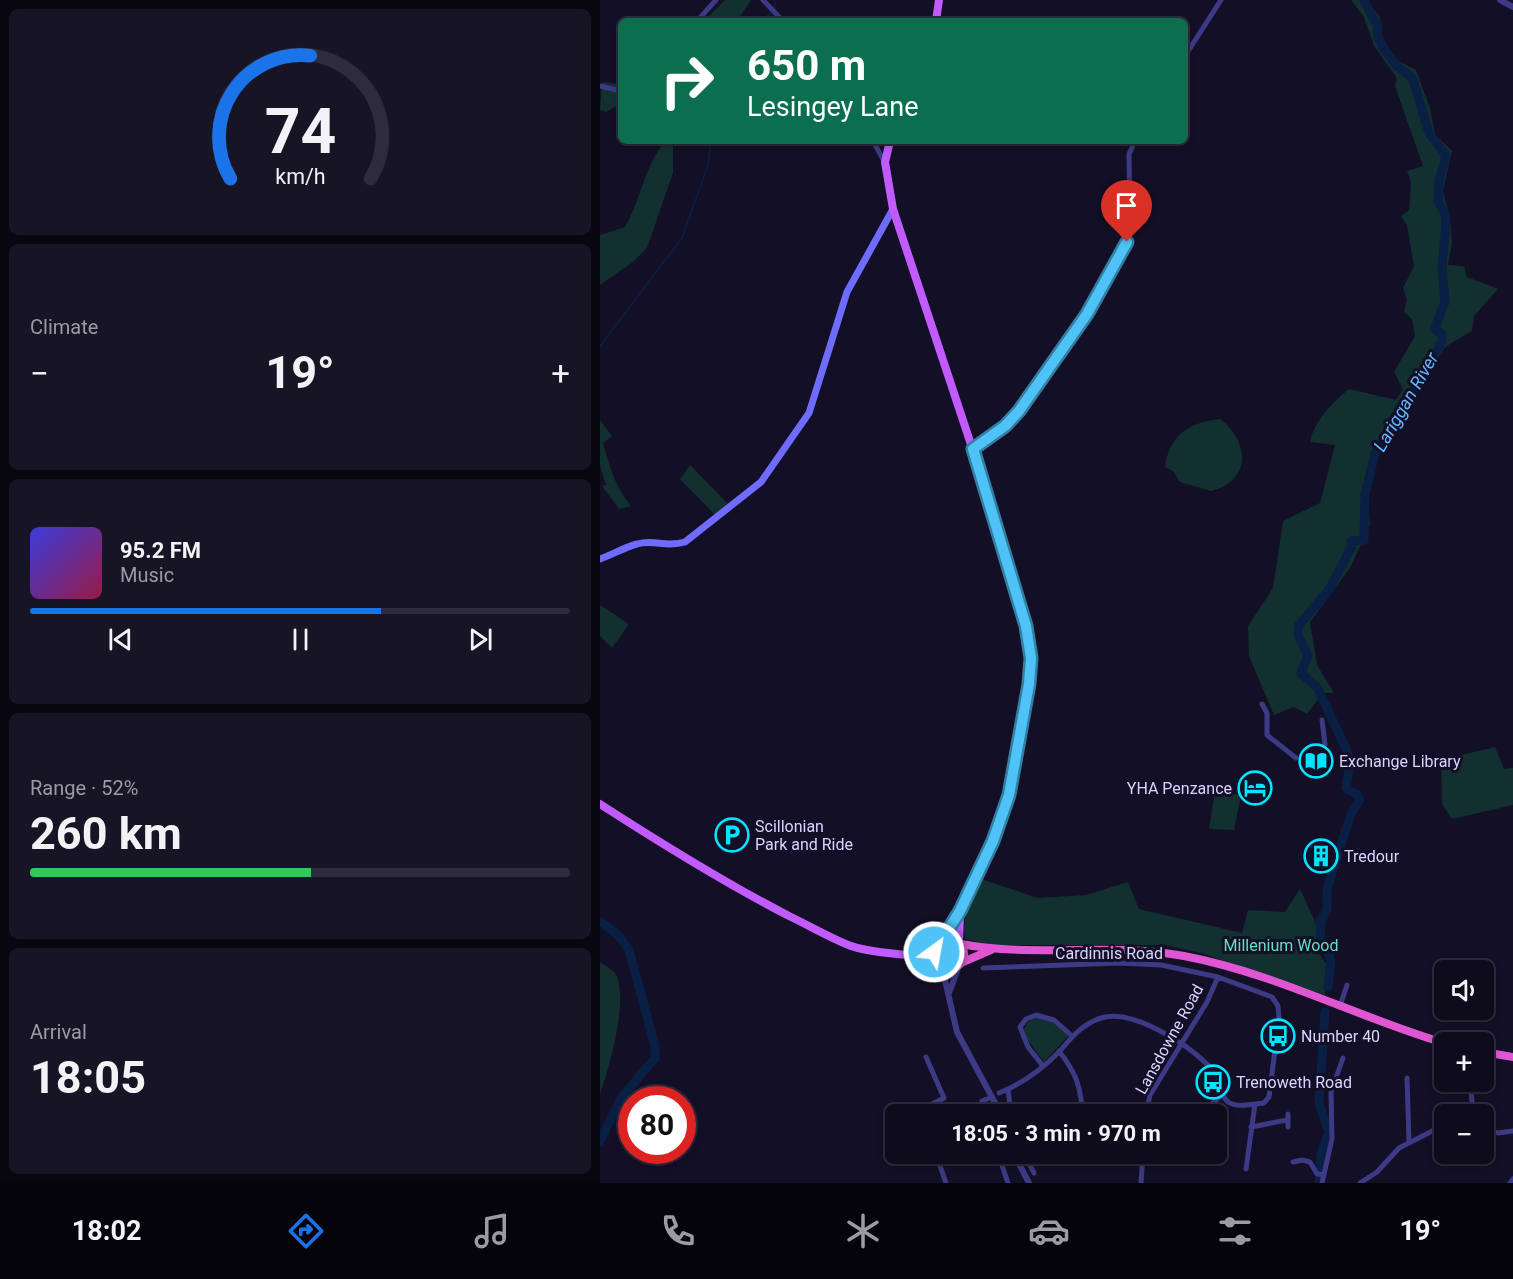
<!DOCTYPE html>
<meta charset="utf-8">
<style>
body{margin:0;font-family:Roboto,sans-serif;background:#171425;color:#f1f3f6;height:100vh;display:flex;flex-direction:column;font-size:22px;white-space:nowrap}
*{box-sizing:border-box;margin:0}
p{font-size:20px;color:#9b9ba3}
.icon{flex:none;width:33px;height:33px;fill:none;stroke:currentColor;stroke-width:2;stroke-linecap:round;stroke-linejoin:round}
.map{position:relative;flex:1;overflow:hidden}
.side{display:flex;flex-direction:column;gap:9px;padding:9px;background:#08060f;width:600px}
.side>*{flex:none}
.top-card{position:absolute;left:18px;top:18px;width:570px;height:126px;border-radius:9px;box-shadow:0 3px 9px #0003,0 0 0 2px #2e2b3b;background:#0b6e4f;color:#fff;overflow:hidden}
.controls{position:absolute;left:834px;top:960px;display:grid;gap:12px}
.controls a{display:grid;place-items:center;width:60px;height:60px;border-radius:9px;background:#0e0b1c;box-shadow:0 3px 9px #0003,0 0 0 2px #2e2b3b;font-size:30px}
.speed{position:absolute;left:18px;top:1086px;display:flex;gap:12px;font-size:30px;font-weight:700;text-align:center}
.speed>*{display:grid;place-content:center;width:78px;height:78px;border-radius:50%;background:#0e0b1c;box-shadow:0 3px 9px #0003,0 0 0 2px #2e2b3b;line-height:1}
.speed .limit{border:9px solid #d22;background:#fff;color:#111}
.pin{position:absolute;display:grid;place-items:center;width:51px;height:51px;color:#fff;margin:-62px -26px;border-radius:50% 50% 50% 0;rotate:-45deg;box-shadow:0 0 6px #0007}
.pin .icon{rotate:45deg}
.me{position:absolute;width:66px;margin:-33px;rotate:32deg;stroke-linejoin:round;filter:drop-shadow(0 0 4px #0008)}
.turn{display:flex;align-items:center;gap:21px;height:126px;padding:0 30px;font-size:27px}
.turn .icon{width:78px;height:78px;stroke-width:2.5}
.turn b{display:block;font-size:42px;line-height:51px}
.big{font-size:45px;font-weight:700;line-height:1.1}
.side .tile{flex:1;display:flex;flex-direction:column;justify-content:center;gap:9px;min-width:0;padding:0 21px;border-radius:9px;background:#171425}
.side .dial{align-items:center;gap:0}
.dial svg{height:156px;overflow:visible;fill:none;stroke:#2e2b3b;stroke-width:7;stroke-linecap:round;text-anchor:middle}
.dial text{fill:#f1f3f6;stroke:none}
.song{display:flex;align-items:center;gap:18px}
.cover{width:72px;height:72px;border-radius:9px;background:linear-gradient(135deg,hsl(240 70% 55%),hsl(340 70% 35%))}
.played{height:6px;border-radius:3px;background:linear-gradient(90deg,#1a73e8 65%,#2e2b3b 65%)}
.keys{display:flex;justify-content:space-around;direction:ltr}
.heat{display:flex;justify-content:space-between;align-items:center;font-size:33px;direction:ltr}
.charge{height:9px;border-radius:4px;background:linear-gradient(90deg,#34c759 52%,#2e2b3b 0)}
.trip{position:absolute;left:285px;top:1104px;width:342px;height:60px;border-radius:9px;background:#0e0b1c;box-shadow:0 3px 9px #0003,0 0 0 2px #2e2b3b;font-weight:700;line-height:60px;text-align:center}
.tab-bar{display:flex;height:96px;justify-content:space-around;align-items:center;background:#06040b;color:#9b9ba3}
.tab-bar .icon{width:42px;height:42px}
.tab-bar .selected{color:#1a73e8}
.tab-bar b{font-size:27px;color:#f1f3f6}
main{display:flex;flex:1;min-height:0}
.map>svg:first-child{display:block}
.green{fill:#12302f}
.lines{fill:none;stroke-linecap:round;stroke-linejoin:round}
.stream{stroke:#0a1f44;stroke-width:1.5}
.river{stroke:#0a1f44;stroke-width:9}
.building{fill:#241b47;stroke:#3b2d73;stroke-width:1.5}
.minor{stroke:#3d3a85;stroke-width:5}
.tertiary{stroke:#3d3a85;stroke-width:6}
.secondary{stroke:#6f6bff;stroke-width:7}
.primary{stroke:#c25bff;stroke-width:8}
.trunk{stroke:#e055d1;stroke-width:8}
.route-casing{stroke:#337fa1;stroke-width:15}
.route{stroke:#4fc3f7;stroke-width:10}
.labels{text-anchor:middle;stroke-width:6;stroke-linejoin:round;paint-order:stroke}
.poi-label{font-size:16px;fill:#d9d4ff;stroke:#130f26;text-anchor:start}
.park-label{font-size:16px;fill:#5fe0c0;stroke:#130f26}
.street-label{font-size:16px;fill:#d9d4ff;stroke:#130f26}
.water-label{font-size:18px;font-style:italic;fill:#62b6ff;stroke:#130f26}
</style>
<main>
<section class="side">
<div class="tile dial"><svg viewBox="0 0 100 80">
<path d="M14 69A42 42 0 1 1 86 69"/>
<path d="M14 69A42 42 0 0 1 55 6" stroke="#1a73e8"/>
<text x="50" y="56" font-size="32" font-weight="700">74</text>
<text x="50" y="72" font-size="11">km/h</text>
</svg></div>
<div class="tile"><p>Climate</p>
<div class="heat"><a>−</a><b class="big">19°</b><a>+</a></div>
</div>
<div class="tile">
<div class="song"><i class="cover"></i><div><b>95.2 FM</b><p>Music</p></div></div>
<div class="played"></div>
<div class="keys"><svg class="icon" aria-label="previous" viewBox="0 0 24 24"><path d="M18 5L8 12l10 7zM5 5v14"/></svg><svg class="icon" aria-label="pause" viewBox="0 0 24 24"><path d="M8 5v14M16 5v14"/></svg><svg class="icon" aria-label="next" viewBox="0 0 24 24"><path d="M6 5l10 7-10 7zM19 5v14"/></svg></div>
</div>
<div class="tile"><p>Range · 52%</p><b class="big">260 km</b><div class="charge"></div></div>
<div class="tile"><p>Arrival</p><b class="big">18:05</b></div>
</section>
<div class="map">
<svg width="913" height="1183" viewBox="0 0 913 1183">
<rect width="100%" height="100%" fill="#130f26"/>
<path class="green" d="M125 0H151L137 21H104Z
M751 0H767L780 17 781 36 797 60 816 70 830 108 835 134 852 151 843 191 850 218 852 243 848 265 864 266 867 277 898 289 874 316 872 331 845 347 777 459 768 495 770 525 750 568 710 622 717 665 734 693H723L707 714 694 707 674 715 649 656 648 626 673 588 683 521 720 503 735 445 710 442C714 421 733 402 749 389L796 400 803 389 794 372 815 336 812 319 804 312 807 300 803 288 814 266 807 225 801 216 809 210 811 182 807 171 823 166 795 86 797 78 774 46 764 17Z
M2 82 21 84V103L6 112 0 110Z
M65 141H73V173L47 248 33 262 0 285V235L25 227C42 198 42 171 65 141Z
M620 419C640 433 653 464 629 483 624 487 617 489 611 491L580 482 573 471 565 467C569 436 589 422 620 419Z
M0 420 12 436 3 443C10 467 15 487 31 506L19 509 2 486 6 485 0 465Z
M90 465 129 505 114 514 80 479Z
M0 605 29 624 12 648 0 636Z
M895 747 904 769 913 768V805L852 819 842 804 841 760Z
M615 791 641 795 634 830 609 829Z
M381 879 438 898 486 895 528 882 539 909 642 933 648 910 685 912 700 889 718 928 715 948 727 965 725 995 601 953 564 945H392L365 939C361 917 372 899 381 879Z
M338 954a12 12 0 1 1 24 0a12 12 0 1 1-24 0Z
M0 962C4 965 12 969 15 973 30 995 9 1070 0 1094Z
M435 1017 456 1023 469 1035 444 1062 427 1039 424 1029 427 1023Z"/>
<g class="lines">
<path class="stream" d="M174 8 176 0
M164 21 171 12
M0 346 82 238 108 165 111 141"/>
<path class="river" d="M722 919 727 910V890L737 857 751 814 759 801 758 795 746 788 750 762 747 751 718 689 701 673 708 655 698 635 699 625 729 590 752 546 751 541 764 540 765 495 775 453 842 342V335L835 328 845 302 842 267 846 224 845 213 838 202 839 182 846 155 829 133 813 79 796 65 783 48 777 34 778 27 764 0
M0 921 18 935 29 950 55 1046V1058L22 1097 0 1141
M720 921 721 939 731 960 728 987
M719 1183 721 1154 729 1132 719 1104 725 1012"/>
</g>
<path class="building" d="M653 774 664 776 661 798 646 796 649 780 652 781Z"/>
<g class="lines">
<path class="minor" d="M163 0 183 21
M97 21 116 0
M585 56 621 0
M0 86 21 91
M273 141 284 161
M373 449 406 426 419 410 487 314 527 242 530 227 529 154 535 141
M662 704 667 713V735L696 758
M722 720 725 744
M383 968 519 963 561 965 618 977 672 997 678 1006 679 1018 669 1097 664 1103C654 1104 637 1108 628 1102 617 1093 619 1075 609 1066 587 1044 532 1008 501 1018 482 1024 471 1038 459 1052 442 1069 422 1084 399 1093
M740 1006 747 985
M459 1051C477 1074 480 1086 483 1114
M443 1066 428 1047 420 1027 426 1019 436 1015 454 1020 472 1036
M807 1078 809 1141
M867 1087 871 1090 873 1114
M408 1089 411 1114
M317 1114 316 1112 344 1098 326 1057
M378 1114 382 1101 392 1097
M546 1114 550 1095 607 1002 618 977
M602 1114 622 1094
M688 1114V1127
M651 1127 687 1120
M884 1128 898 1133 913 1131
M336 1154 346 1183
M398 1154 408 1183
M424 1154 434 1173
M597 1155 598 1154
M693 1162 702 1160 710 1162 717 1174 723 1175
M646 1169 655 1104
M541 1183 543 1154
M722 1183 732 1139 731 1092 743 1058
M760 1183 777 1172 799 1148 844 1125
M910 1183 913 1179"/>
<path class="tertiary" d="M900 0 913 7
M338 964 344 976 357 1032 401 1114
M349 993 359 966
M414 1154 429 1183"/>
<path class="secondary" d="M0 559C12 555 25 547 37 544 55 539 65 548 85 542L161 482 209 413 247 292 293 209"/>
<path class="primary" d="M336 21 339 0
M290 141 285 162 293 209 395 517 426 626 431 659 429 684 409 795 379 874 341 940
M0 804C62 844 123 882 189 916 210 926 230 938 251 946 279 956 309 951 336 962
M359 942 360 915
M311 954 338 944"/>
<path class="trunk" d="M334 954a15 15 0 1 1 30 0a15 15 0 1 1-30 0Z
M361 944C435 958 510 942 584 956 674 973 757 1017 844 1043
M363 962 391 950
M884 1052 913 1057"/>
</g>
<g class="lines">
<g class="route-casing">
<path id="route" d="M334 952 360 911 393 841 409 795 429 684 431 658 426 626 373 449 405 426 419 411 487 314 527 242"/>
</g>
<use href="#route" class="route"/>
</g>
<defs>
<g id="library-ring" transform="scale(1.725)"><circle r="9.5" fill="#130f26" stroke="#00e5ff" stroke-width="1.5"/><path d="M-6-4Q-3-5.5-.7-3.5V5Q-3 3-6 4ZM6-4Q3-5.5 .7-3.5V5Q3 3 6 4Z" fill="#00e5ff"/></g>
<g id="hotel-ring" transform="scale(1.725)"><circle r="9.5" fill="#130f26" stroke="#00e5ff" stroke-width="1.5"/><path d="M-6-4.5h1.5V1H6V5H4.5V3h-9V5H-6ZM-4 0a1.8 1.8 0 1 1 3.6 0ZM.5 0V-2.5h3Q6-2.5 6 0Z" fill="#00e5ff"/></g>
<g id="parking-ring" transform="scale(1.725)"><circle r="9.5" fill="#130f26" stroke="#00e5ff" stroke-width="1.5"/><path d="M-3.5-5.5H1a3.5 3.5 0 0 1 0 7H-1V5.5H-3.5ZM-1-3.4V-.6H.8a1.4 1.4 0 0 0 0-2.8Z" fill="#00e5ff"/></g>
<g id="building-ring" transform="scale(1.725)"><circle r="9.5" fill="#130f26" stroke="#00e5ff" stroke-width="1.5"/><path d="M-4-6H4V6H1V3H-1V6H-4ZM-2.5-4.3h1.7v1.8h-1.7ZM.8-4.3h1.7v1.8H.8ZM-2.5-1h1.7V.8h-1.7ZM.8-1h1.7V.8H.8Z" fill="#00e5ff"/></g>
<g id="bus-ring" transform="scale(1.725)"><circle r="9.5" fill="#130f26" stroke="#00e5ff" stroke-width="1.5"/><path d="M-5-6H5V4H4V6H2V4H-2V6H-4V4H-5ZM-3.5-4V0h7V-4ZM-3.5 1.2v1.5H-2V1.2ZM2 1.2v1.5H3.5V1.2Z" fill="#00e5ff"/></g>
</defs>
<g fill-rule="evenodd">
<use href="#library-ring" x="716" y="761"/>
<use href="#hotel-ring" x="655" y="788"/>
<use href="#parking-ring" x="132" y="835"/>
<use href="#building-ring" x="721" y="856"/>
<use href="#bus-ring" x="678" y="1036"/>
<use href="#bus-ring" x="613" y="1082"/>
</g>
<g class="labels">
<g class="poi-label">
<text x="739" y="767">Exchange Library</text>
<text x="632" y="794" text-anchor="end">YHA Penzance</text>
<text x="155" y="832">Scillonian<tspan x="155" dy="18">Park and Ride</tspan></text>
<text x="744" y="862">Tredour</text>
<text x="701" y="1042">Number 40</text>
<text x="636" y="1088">Trenoweth Road</text>
</g>
<g class="park-label">
<text x="681" y="951">Millenium Wood</text>
</g>
<g class="street-label">
<text x="509" y="959">Cardinnis Road</text>
<text transform="translate(569 1039) rotate(-61)" y="6">Lansdowne Road</text>
</g>
<g class="water-label">
<text transform="translate(806 402) rotate(-60)" y="6">Lariggan River</text>
</g>
</g>
</svg>
<div class="controls">
<a><svg class="icon" aria-label="sound" viewBox="0 0 24 24"><path d="M4 9h4l5-4v14l-5-4H4zM17 9q2 3 0 6"/></svg></a>
<a>+</a>
<a>−</a>
</div>
<div class="speed"><div class="limit">80</div></div>
<div class="pin" style="left:527px;top:242px;background:#d93025"><svg class="icon" aria-label="arrive" viewBox="0 0 24 24"><path d="M6 21V4h12l-3 4 3 4H6"/></svg></div>
<svg class="me" style="left:334px;top:952px" viewBox="-20 -20 40 40"><circle r="17" fill="#4fc3f7" stroke="#fff" stroke-width="3"/><path d="M0-11L8 9 0 5-8 9z" fill="#fff"/></svg>
<div class="trip">18:05 · 3 min · 970 m</div>
<div class="top-card">
<div class="turn"><svg class="icon" aria-label="right" viewBox="0 0 24 24"><path d="M7 20v-9h11M14 6l5 5-5 5"/></svg><div><b>650 m</b>Lesingey Lane</div></div>
</div>
</div>
</main>
<nav class="tab-bar">
<b>18:02</b>
<svg class="icon selected" aria-label="directions" viewBox="0 0 24 24"><path d="M12 3l9 9-9 9-9-9zM9 14v-3h6M13 9l2 2-2 2"/></svg>
<svg class="icon" aria-label="music" viewBox="0 0 24 24"><path d="M9 18V5l10-2v13"/><circle cx="6" cy="18" r="3"/><circle cx="16" cy="16" r="3"/></svg>
<svg class="icon" aria-label="phone" viewBox="0 0 24 24"><path d="M5 4h4l2 5-3 2q2 4 5 5l2-3 5 2v4C11 20 4 13 5 4z"/></svg>
<svg class="icon" aria-label="climate" viewBox="0 0 24 24"><path d="M12 3v18M4 7l16 10M4 17L20 7"/></svg>
<svg class="icon" aria-label="car" viewBox="0 0 24 24"><path d="M5 17H2v-5l4-1 3-4h7l3 4 3 1v5h-3M9 17h6M6 11h13"/><circle cx="7" cy="17" r="2"/><circle cx="17" cy="17" r="2"/></svg>
<svg class="icon" aria-label="filters" viewBox="0 0 24 24"><path d="M4 7h16M4 17h16"/><circle cx="9" cy="7" r="2"/><circle cx="15" cy="17" r="2"/></svg>
<b>19°</b>
</nav>
